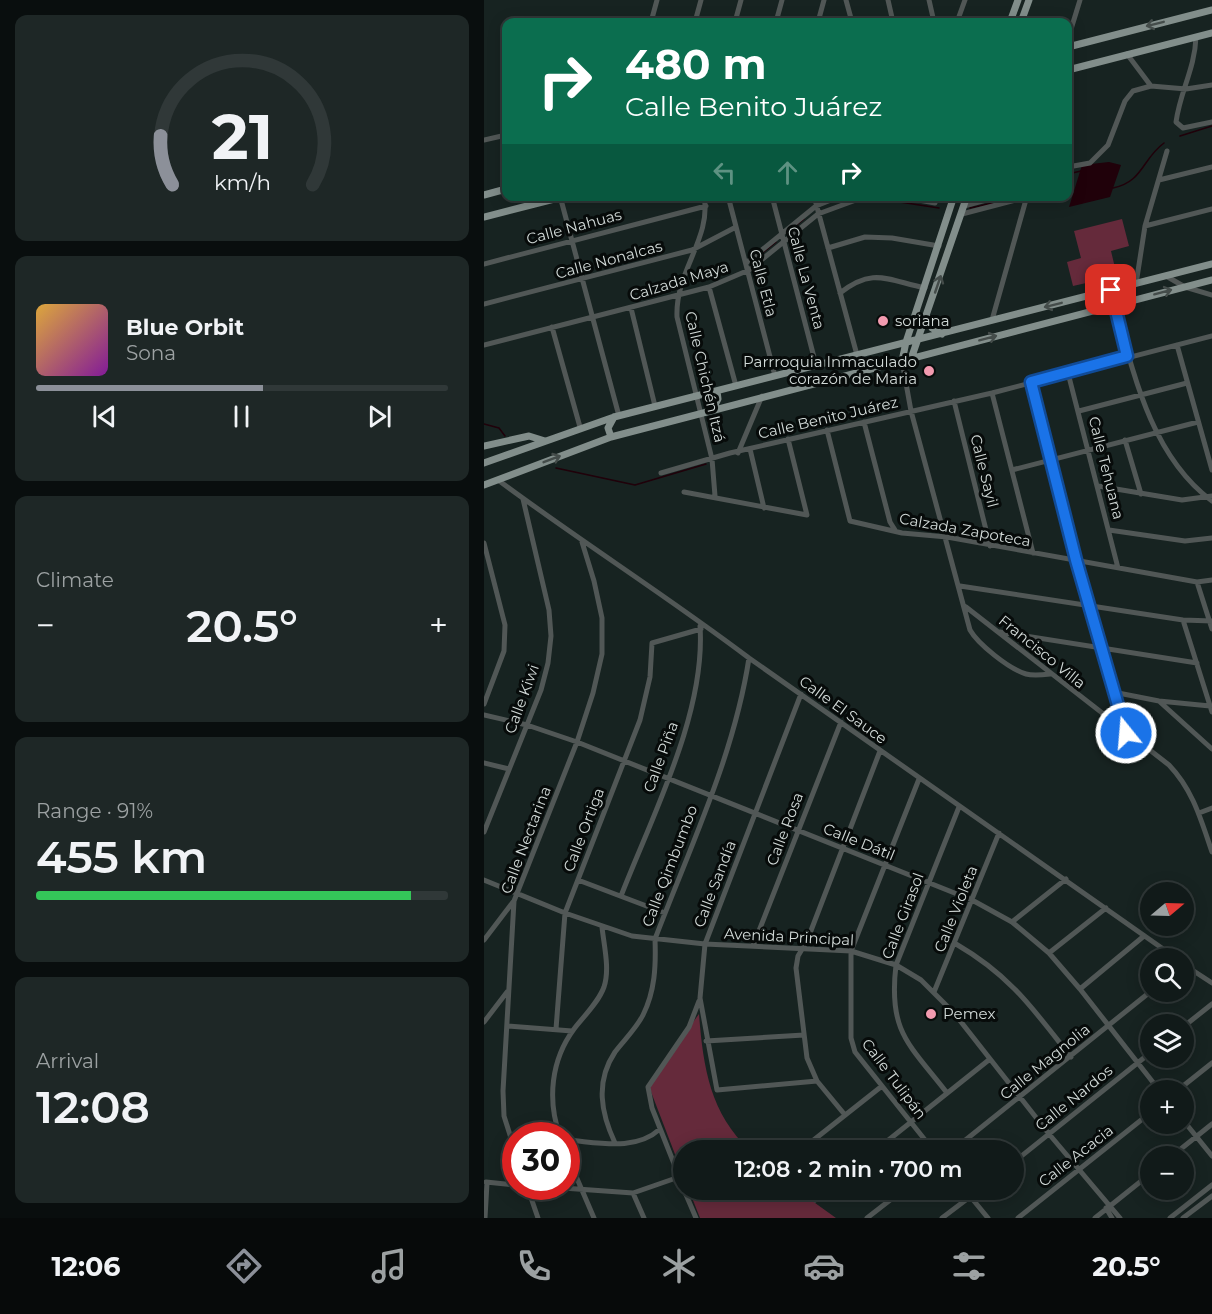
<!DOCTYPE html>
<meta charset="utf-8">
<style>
body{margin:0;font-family:Montserrat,sans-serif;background:#1e2726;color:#f1f3f6;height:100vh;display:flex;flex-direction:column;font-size:22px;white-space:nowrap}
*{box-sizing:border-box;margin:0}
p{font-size:20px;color:#9ca1a2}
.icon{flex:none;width:33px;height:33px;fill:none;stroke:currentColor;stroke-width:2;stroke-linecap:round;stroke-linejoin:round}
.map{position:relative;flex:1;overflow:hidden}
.side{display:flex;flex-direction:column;gap:15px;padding:15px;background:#090e0e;width:484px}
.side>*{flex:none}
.top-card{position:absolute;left:18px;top:18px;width:570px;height:183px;border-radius:12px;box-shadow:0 3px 15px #0003,0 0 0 2px #303838;background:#0b6e4f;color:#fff;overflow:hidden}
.needle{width:39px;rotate:71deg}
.fabs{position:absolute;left:656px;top:882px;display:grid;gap:12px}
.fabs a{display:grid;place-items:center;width:54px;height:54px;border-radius:50%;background:#111a19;box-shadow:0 3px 15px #0003,0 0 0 2px #303838;font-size:30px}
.speed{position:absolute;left:18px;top:1122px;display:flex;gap:12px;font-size:30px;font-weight:700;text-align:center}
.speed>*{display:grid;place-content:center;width:78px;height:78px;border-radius:50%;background:#111a19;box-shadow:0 3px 15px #0003,0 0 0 2px #303838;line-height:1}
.speed .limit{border:9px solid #d22;background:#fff;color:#111}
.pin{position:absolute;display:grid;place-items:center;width:51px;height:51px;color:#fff;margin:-26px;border-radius:12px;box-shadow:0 3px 9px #0006}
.me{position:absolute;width:66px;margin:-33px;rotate:343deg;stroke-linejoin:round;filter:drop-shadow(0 0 4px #0008)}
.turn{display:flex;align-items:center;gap:21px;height:126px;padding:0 24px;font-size:27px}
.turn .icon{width:78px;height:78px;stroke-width:2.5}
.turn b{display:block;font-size:42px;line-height:51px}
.lanes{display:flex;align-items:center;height:57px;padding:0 24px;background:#0003;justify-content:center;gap:30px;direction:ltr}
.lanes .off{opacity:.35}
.big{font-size:45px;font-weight:600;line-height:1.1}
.side .tile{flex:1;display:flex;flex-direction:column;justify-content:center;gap:9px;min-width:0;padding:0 21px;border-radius:12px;background:#1e2726}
.side .dial{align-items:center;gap:0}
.dial svg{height:156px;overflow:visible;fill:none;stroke:#303838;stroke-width:7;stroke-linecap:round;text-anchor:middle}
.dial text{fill:#f1f3f6;stroke:none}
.song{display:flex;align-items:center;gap:18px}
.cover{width:72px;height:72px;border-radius:9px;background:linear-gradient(135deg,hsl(40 70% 55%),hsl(290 70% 35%))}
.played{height:6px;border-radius:3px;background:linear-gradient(90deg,#8c9099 55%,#303838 55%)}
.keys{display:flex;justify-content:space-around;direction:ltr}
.heat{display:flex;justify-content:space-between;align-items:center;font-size:33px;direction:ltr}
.charge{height:9px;border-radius:4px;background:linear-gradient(90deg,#34c759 91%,#303838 0)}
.trip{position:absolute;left:189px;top:1140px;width:351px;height:60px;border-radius:30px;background:#111a19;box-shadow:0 3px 15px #0003,0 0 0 2px #303838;font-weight:600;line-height:60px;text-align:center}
.dock{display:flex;height:96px;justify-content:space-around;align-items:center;background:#070a0a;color:#9ca1a2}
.dock .icon{width:42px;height:42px}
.dock .on{color:#8c9099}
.dock b{font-size:27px;color:#f1f3f6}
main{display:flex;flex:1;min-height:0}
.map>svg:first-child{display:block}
.green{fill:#652a3b}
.water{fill:#20010a}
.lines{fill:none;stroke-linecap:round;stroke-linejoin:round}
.stream{stroke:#20010a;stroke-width:1.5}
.minor{stroke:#515756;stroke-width:5}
.major{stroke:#828e8b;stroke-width:7}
.oneway{stroke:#444c4a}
.route-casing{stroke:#114b97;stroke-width:15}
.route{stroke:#1a73e8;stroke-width:10}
.poi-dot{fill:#f29aaf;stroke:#070b0a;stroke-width:2}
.labels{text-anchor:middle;stroke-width:6;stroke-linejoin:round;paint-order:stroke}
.street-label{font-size:15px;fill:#d2dad8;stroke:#070b0a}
.poi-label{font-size:15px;fill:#d2dad8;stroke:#070b0a;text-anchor:start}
</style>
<main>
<section class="side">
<div class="tile dial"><svg viewBox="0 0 100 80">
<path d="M14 69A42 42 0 1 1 86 69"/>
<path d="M14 69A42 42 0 0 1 8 44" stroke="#8c9099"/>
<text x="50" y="56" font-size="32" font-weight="700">21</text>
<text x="50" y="72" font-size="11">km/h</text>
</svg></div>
<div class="tile">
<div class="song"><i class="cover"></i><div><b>Blue Orbit</b><p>Sona</p></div></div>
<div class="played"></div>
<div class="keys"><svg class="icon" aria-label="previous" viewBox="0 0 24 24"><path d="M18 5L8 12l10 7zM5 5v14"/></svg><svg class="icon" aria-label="pause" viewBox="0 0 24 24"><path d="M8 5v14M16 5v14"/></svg><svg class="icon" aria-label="next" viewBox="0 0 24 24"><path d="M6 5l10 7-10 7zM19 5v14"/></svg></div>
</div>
<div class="tile"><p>Climate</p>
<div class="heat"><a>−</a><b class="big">20.5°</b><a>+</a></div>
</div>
<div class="tile"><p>Range · 91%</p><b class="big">455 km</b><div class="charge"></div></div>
<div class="tile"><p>Arrival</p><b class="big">12:08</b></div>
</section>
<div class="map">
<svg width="728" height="1218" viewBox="0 0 728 1218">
<rect width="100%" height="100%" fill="#172321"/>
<path class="green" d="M638 219 645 246 627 251 633 276 589 286 583 262 597 258 590 231Z
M215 1014C219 1066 226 1114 266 1150H200L199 1175 164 1084Z
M205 1190H313L352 1218H216Z"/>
<path class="water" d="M625 162 637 165 626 197 585 207 598 165Z"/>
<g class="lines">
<path class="stream" d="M696 136 728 126
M584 174 597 171
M629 188C659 182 658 159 680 143
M383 197 455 208
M353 200 367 197
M486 208 527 199
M310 227 320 219
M276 255 292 242
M0 424 15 428 21 436
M72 468 151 485 222 464"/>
<path class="minor" d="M362 0 368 22
M404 0 409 22
M445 0 450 22
M167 22 173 0
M211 22 217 0
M251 22 257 0
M292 22 298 0
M334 22 340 0
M473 22 481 0
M712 37C711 68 696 92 692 122L699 128 728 122
M584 39 596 0
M643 54 667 86
M0 140 22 135
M584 167 606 163 624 145 641 101 649 91 667 86 702 89 728 85
M675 180 728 167
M76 196 135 416
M220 196C228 238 191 271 193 317L228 459 231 496
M244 196 291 376
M288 196 332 365
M330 196 373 355
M413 196 451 203
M480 206 517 196
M478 214 543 197
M661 226 728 209
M344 248 381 237 408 238 455 246
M262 263 332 206 357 196
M0 264 222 206
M682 276 701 287 728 295
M652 284 661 226 683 151
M225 287 252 386
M627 290C647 362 663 453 728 501
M356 293C389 267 403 280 441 288
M0 304 208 250 252 227
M147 308 171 406
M508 320 543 196
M68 327 96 427
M0 345 225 287 265 270 334 214 372 200V196
M693 345 728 470
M418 361 427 411 486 630C494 644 525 669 542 674 549 676 558 675 566 674
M584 373 634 568
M547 383 592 560 642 733
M508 393 549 553
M470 401 506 546
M595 411 703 383
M380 422 406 522 411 530
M343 430 366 521 418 533 463 537 713 582 728 580
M641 440 657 494
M266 449 280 508
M254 453 278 396
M528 470 714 422
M177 473 246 453 508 393 728 336
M14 480C96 541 183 596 265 658L692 958
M614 486 698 500 728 496
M200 492 323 515 304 439
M625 530 701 541 728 538
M0 543 21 625 20 651 0 704
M713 582 728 629
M476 586 699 620 728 621
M482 607 685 765C709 790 717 820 728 852
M699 620 728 712
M516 632 713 663
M629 692 675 701 726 706
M317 694 221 944 216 998 233 1090 333 1081
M676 702 728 749
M0 715 43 725 93 742 488 900 528 922 565 953 596 989 675 1090
M0 763 25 769
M435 779 367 951V1038L371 1052 449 1150
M715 813 728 808
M0 832 57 690 64 663 67 636 65 610 39 499
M0 880 81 913 148 936 221 944 367 951 412 965 437 980 470 1013 565 1134 636 1218
M94 880 181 913
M137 896C168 816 222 713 216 626
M528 922 582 879
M0 940 29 902
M472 944C527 976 549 1009 587 1057
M269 946 357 722
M565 953 622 908
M699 964 728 983
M596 989 660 936
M450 992 515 833
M0 1022 23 992
M23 1026 88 1031
M699 1027 728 1004
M72 1029 81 913 156 720 166 677 168 643 217 629
M222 1041 320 1035
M694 1090 728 1063
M463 1093C425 1044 404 1032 412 965L475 807
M361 1115 333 1081 323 1058 312 968 314 956 323 941 396 751
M699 1120 728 1156
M76 1136C63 1100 67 1060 90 1029 100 1016 114 1003 120 987 126 969 120 946 118 927
M82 1140C113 1142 151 1152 176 1129
M131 1143C117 1113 111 1082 131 1052 140 1040 152 1029 159 1015 171 991 172 966 171 939 206 847 250 756 265 658
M317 1150 398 1086
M392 1150 506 1059
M469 1150 666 992
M82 1153 110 1218
M32 1154 20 1116 19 1091 30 901 93 742 109 693 118 654V618L110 581 98 542
M688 1156 728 1124
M530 1162 666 1053
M2 1182 32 1185
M43 1186 54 1218
M51 1186 149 1193 195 1177
M200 1189 168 1108 164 1087 205 1027 215 1001
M200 1190 212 1218
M481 1190 504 1218
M149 1193 160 1218
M331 1200 344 1190
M622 1208 628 1218
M1 1218 3 1183
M383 1218 419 1190
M458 1218 495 1190
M534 1218 666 1113
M611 1218 666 1174
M686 1218 728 1185
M699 1218 728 1196"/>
<path class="major" d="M526 22 534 0
M537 22 545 0
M584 47 728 10
M584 70 728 33
M0 195 22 189
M0 217 82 196
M443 317 448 328 458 334
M427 359 483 196
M418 361 422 342 470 196
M229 409 234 399 233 391
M127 437 124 428 130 417
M0 446 45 436 61 441
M0 463 130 417 728 264
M0 485 127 437 728 280"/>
</g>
<defs><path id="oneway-shaft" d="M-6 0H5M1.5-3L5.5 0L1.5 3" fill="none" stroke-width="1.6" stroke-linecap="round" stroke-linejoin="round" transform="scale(1.5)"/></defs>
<g class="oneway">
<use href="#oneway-shaft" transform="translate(671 24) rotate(166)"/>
<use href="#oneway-shaft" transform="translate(454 284) rotate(-71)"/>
<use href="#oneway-shaft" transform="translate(679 292) rotate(-15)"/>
<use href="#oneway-shaft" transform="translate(569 305) rotate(166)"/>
<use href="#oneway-shaft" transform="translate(504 338) rotate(-15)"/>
<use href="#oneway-shaft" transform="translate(68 459) rotate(-21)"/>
</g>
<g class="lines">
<g class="route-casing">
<path id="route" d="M627 290 643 356 547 382 592 560 642 733"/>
</g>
<use href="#route" class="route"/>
</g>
<g class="poi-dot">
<circle cx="399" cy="321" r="6"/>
<circle cx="445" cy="371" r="6"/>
<circle cx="447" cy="1014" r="6"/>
</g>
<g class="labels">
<g class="street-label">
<text transform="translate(90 227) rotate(-15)" y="5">Calle Nahuas</text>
<text transform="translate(125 260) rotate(-15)" y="5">Calle Nonalcas</text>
<text transform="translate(322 278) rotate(75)" y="5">Calle La Venta</text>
<text transform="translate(195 281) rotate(-17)" y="5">Calzada Maya</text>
<text transform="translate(279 283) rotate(75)" y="5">Calle Etla</text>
<text transform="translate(221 377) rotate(77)" y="5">Calle Chichén Itzá</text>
<text transform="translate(344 418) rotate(-13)" y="5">Calle Benito Juárez</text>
<text transform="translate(622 468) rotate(76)" y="5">Calle Tehuana</text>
<text transform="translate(500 471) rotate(76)" y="5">Calle Sayil</text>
<text transform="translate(481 530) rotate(10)" y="5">Calzada Zapoteca</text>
<text transform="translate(558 652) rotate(39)" y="5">Francisco Villa</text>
<text transform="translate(38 699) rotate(-70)" y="5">Calle Kiwi</text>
<text transform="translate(359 710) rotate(36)" y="5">Calle El Sauce</text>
<text transform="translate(177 757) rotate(-70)" y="5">Calle Piña</text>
<text transform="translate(301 829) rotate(-69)" y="5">Calle Rosa</text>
<text transform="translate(100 830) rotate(-69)" y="5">Calle Ortiga</text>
<text transform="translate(42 840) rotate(-69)" y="5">Calle Nectarina</text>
<text transform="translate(375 842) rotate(22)" y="5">Calle Dátil</text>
<text transform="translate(186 866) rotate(-69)" y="5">Calle Qimbumbo</text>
<text transform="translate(231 884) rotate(-69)" y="5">Calle Sandía</text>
<text transform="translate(472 909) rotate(-68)" y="5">Calle Violeta</text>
<text transform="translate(419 916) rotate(-69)" y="5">Calle Girasol</text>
<text transform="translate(305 937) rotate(3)" y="5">Avenida Principal</text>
<text transform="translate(561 1062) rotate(-39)" y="5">Calle Magnolia</text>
<text transform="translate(410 1079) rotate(53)" y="5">Calle Tulipán</text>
<text transform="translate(590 1098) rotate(-39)" y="5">Calle Nardos</text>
<text transform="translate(592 1156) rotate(-38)" y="5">Calle Acacia</text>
</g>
<g class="poi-label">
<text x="411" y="326">soriana</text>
<text x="433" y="367" text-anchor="end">Parrroquia Inmaculado<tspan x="433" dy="17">corazón de Maria</tspan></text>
<text x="459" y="1019">Pemex</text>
</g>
</g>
</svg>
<div class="fabs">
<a><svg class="needle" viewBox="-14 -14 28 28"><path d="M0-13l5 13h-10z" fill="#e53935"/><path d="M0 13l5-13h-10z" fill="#9ca1a2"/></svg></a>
<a><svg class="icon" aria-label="search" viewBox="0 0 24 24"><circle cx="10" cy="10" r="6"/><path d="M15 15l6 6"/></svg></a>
<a><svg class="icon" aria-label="layers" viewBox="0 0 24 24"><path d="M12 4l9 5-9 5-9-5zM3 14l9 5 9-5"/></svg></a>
<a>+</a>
<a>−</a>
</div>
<div class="speed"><div class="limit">30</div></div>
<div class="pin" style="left:627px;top:290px;background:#d93025"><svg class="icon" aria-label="arrive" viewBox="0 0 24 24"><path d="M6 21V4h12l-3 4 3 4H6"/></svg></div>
<svg class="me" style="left:642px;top:733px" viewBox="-20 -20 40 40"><circle r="17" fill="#1a73e8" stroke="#fff" stroke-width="3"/><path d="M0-11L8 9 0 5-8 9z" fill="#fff"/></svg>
<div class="trip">12:08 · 2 min · 700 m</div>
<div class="top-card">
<div class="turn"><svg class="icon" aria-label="right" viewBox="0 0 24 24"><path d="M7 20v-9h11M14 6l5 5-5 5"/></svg><div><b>480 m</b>Calle Benito Juárez</div></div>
<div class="lanes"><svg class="icon off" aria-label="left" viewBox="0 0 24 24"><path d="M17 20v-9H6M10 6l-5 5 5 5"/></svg><svg class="icon off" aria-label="ahead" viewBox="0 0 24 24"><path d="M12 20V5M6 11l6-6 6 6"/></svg><svg class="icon" aria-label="right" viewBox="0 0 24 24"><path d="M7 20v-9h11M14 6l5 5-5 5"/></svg></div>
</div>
</div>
</main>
<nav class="dock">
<b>12:06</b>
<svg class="icon on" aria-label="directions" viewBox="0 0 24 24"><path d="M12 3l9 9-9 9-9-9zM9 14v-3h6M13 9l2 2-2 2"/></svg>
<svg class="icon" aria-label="music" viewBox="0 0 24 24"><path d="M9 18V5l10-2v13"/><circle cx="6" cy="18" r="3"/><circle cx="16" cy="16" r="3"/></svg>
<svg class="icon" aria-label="phone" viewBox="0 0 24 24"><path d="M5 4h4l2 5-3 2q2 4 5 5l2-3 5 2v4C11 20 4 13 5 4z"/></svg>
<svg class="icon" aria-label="climate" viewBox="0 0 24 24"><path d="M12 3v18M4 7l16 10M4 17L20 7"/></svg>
<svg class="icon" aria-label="car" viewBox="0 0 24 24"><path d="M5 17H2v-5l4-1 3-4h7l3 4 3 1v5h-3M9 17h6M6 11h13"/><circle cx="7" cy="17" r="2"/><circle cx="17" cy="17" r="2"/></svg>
<svg class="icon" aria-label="filters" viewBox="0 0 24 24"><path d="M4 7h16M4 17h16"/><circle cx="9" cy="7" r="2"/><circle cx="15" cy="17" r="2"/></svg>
<b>20.5°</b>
</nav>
